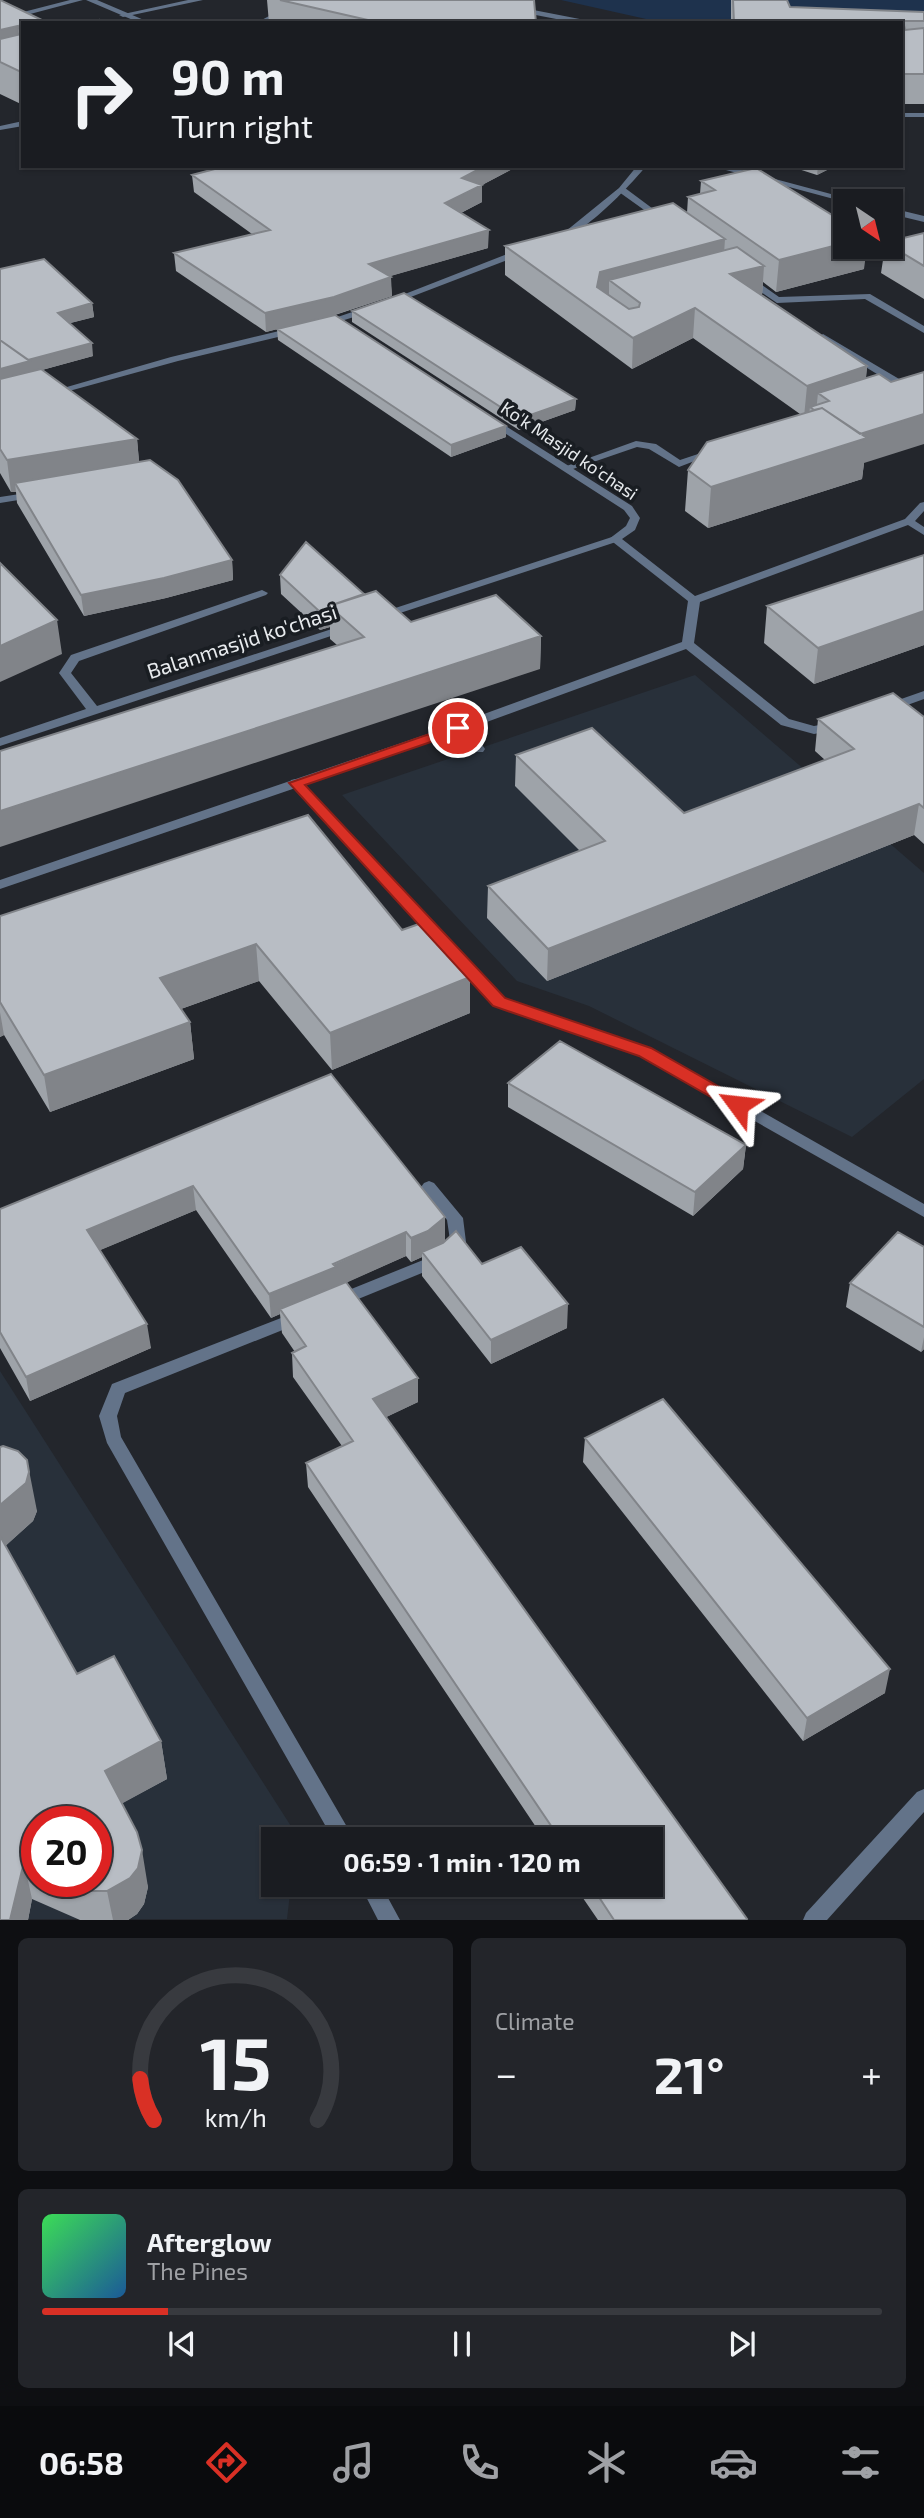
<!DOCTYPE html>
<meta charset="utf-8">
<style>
body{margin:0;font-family:"Exo 2",sans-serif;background:#23252a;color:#f1f3f6;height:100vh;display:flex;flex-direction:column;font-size:26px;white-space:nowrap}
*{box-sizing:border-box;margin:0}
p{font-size:23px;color:#9fa1a5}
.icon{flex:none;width:38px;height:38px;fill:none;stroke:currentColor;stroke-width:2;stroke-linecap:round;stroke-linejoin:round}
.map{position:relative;height:1920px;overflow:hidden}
.panel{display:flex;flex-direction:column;gap:18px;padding:18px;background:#0e0f12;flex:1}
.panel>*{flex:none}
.hud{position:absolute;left:21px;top:21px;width:882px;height:147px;border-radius:0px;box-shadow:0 2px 5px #0004,0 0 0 2px #383a3f;background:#1a1c21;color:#f1f3f6;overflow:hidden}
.needle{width:46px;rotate:145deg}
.tools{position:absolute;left:833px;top:189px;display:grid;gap:14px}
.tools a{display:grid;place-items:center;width:70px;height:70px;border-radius:0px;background:#1a1c21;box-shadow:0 2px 5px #0004,0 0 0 2px #383a3f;font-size:35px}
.speed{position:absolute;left:21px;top:1806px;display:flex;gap:14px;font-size:35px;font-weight:700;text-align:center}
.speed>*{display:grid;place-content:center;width:91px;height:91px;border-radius:50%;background:#1a1c21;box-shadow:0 2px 5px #0004,0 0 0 2px #383a3f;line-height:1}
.speed .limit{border:10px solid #d22;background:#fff;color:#111}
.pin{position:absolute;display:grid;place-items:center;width:60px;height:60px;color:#fff;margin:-30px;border:4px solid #fff;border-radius:50%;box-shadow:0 2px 7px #0007}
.me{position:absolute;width:77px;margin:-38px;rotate:300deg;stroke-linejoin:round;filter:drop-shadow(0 0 5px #0008)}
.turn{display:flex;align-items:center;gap:24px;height:147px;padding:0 35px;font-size:32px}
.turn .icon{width:91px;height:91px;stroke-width:2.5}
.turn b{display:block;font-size:49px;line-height:60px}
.big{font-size:52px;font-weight:700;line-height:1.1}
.panel .card{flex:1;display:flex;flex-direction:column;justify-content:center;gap:10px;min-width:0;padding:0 24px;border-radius:10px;background:#23252a}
.panel .dial{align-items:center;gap:0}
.dial svg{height:182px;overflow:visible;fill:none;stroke:#383a3f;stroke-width:7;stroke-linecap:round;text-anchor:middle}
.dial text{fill:#f1f3f6;stroke:none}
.song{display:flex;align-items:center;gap:21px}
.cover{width:84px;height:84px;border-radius:10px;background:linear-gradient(135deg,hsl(130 70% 55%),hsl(210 70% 35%))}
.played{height:7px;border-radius:4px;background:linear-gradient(90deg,#d93025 15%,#383a3f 15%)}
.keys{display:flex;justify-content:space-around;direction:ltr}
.heat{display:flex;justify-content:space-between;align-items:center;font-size:38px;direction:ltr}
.panel .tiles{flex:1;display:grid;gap:18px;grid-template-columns:1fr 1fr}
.card:last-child{grid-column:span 2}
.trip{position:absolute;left:261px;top:1827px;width:402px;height:70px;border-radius:0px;background:#1a1c21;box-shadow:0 2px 5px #0004,0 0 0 2px #383a3f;font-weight:700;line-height:70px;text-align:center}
.tabs{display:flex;height:112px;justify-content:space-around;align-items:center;background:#0a0b0d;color:#9fa1a5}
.tabs .icon{width:49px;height:49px}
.tabs .on{color:#d93025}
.tabs b{font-size:32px;color:#f1f3f6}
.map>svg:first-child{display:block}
.built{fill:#28303a;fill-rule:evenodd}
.green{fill:#1e324d}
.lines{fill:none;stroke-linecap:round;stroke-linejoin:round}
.service{fill:#637389;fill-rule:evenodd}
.minor{fill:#637389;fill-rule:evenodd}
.wall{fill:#9ea3a9;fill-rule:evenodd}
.shaded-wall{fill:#818489}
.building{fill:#b8bdc4;stroke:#818489;stroke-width:2}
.route{fill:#d93025;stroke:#8d1f18;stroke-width:2}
.labels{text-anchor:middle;stroke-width:7;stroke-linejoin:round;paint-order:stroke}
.far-street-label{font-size:18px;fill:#e7eaed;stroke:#191d22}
.street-label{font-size:21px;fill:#e7eaed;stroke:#191d22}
</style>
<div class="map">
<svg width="924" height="1920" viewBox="0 0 924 1920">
<rect width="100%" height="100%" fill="#23262c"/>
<path class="built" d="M695 675 924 873V1079L852 1137 589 1006 517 981 342 795Z
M0 1371 296 1834V1839H273V1885H291L287 1919H0ZM37 1822H96V1881H37Z"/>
<path class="green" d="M561 0H924V40L901 23H664Z"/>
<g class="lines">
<path class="service" d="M188 0H203L123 17 119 15Z
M299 0H309L266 23H256Z
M518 7 590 21 594 23H577L515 11 514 9Z
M901 113H924V117H901Z
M619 188H625L668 220 661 222 619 192Z
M746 278H752L779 297 870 294 924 326V333L865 299 777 303 746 282Z
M823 334 911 386 912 388 903 390 820 339 818 337Z
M636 441 656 444 680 460 713 449 718 452 679 467 649 449 637 447 570 470 566 471 561 468Z
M33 492 37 493V497L0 503V497Z
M615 536 619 537V541L385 618H377L375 616 377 614Z
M262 590 268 593 266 595 79 661 71 673 97 706 344 625H352L354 627 352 629 0 746V738L86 709 59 673 71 655Z
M458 724 462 725 483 746 485 749 483 752H475L454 731 452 728 454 725Z
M296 779 301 780 504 999 650 1048 924 1204V1217L640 1056 494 1005 291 786 290 783 291 780Z
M429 1181 434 1183 463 1218 466 1242C462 1250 456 1253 447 1250L445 1246 450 1240 447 1220 421 1187 424 1183Z
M438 1254 444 1256 446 1260 444 1264 346 1304 340 1306 334 1304 332 1300 334 1296Z
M299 1311 305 1313 307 1317 305 1321 125 1393 117 1416 121 1437 354 1839H333L107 1443 99 1416 112 1384Z
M360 1885H381L400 1920H378Z"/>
<path class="minor" d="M70 0H83L0 22V18Z
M86 0H97L151 23H140Z
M23 121V126L0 130V126Z
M637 166H646C631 185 579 240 556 239V235L566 231 619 188Z
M711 166H726L857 201 845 202Z
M891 208 924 216V222L891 214Z
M520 249 525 252 523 254 395 303 387 301Z
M370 306 375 309 373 311 322 327 317 324Z
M296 327 299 328V332L178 361 51 396 46 393 171 357Z
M490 416 632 506 640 518 635 530 622 539 695 596 905 519 920 503 924 502V511L915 521 924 527V535L908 525 700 602 694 643 789 719 814 726 836 722 842 726 840 729 814 734 781 725 686 649 462 731 0 889V880L454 725 682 642 688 601 609 539 626 526 630 518 624 510 486 421V417Z
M924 691V699L888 712 882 708 884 705Z
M924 1789V1812L827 1920H803L806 1913 917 1792Z"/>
</g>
<path class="wall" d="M0 0 23 23V105L0 94Z
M267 0H534L536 23H269Z
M731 0H787L790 7 924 12V104H901V23H731Z
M226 166H518L482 185V202L461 213 488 248 390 276 392 296 335 315 506 437 451 457 278 340 277 329 266 332 176 271 174 253 252 234 194 192 192 175Z
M789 166H835L817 175Z
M701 181 864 269 776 292 763 282 762 295 867 366 866 378 864 463 862 479 708 528 685 511 688 470 800 414 693 338 632 369 505 275V246L687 213 688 197 700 194Z
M924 233V299L881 273 885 247H891Z
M0 269 92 303 94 317 70 323 93 356 42 370 137 439 139 462 232 560 233 580 166 598 84 616 17 503 16 492H11L0 473Z
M352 311 576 399 575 410 519 430 352 322Z
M924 555V645L814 684 764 643 767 606Z
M280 575 364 594 411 622 541 636 540 669 337 645 330 639V627L320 630 281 594Z
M924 717V844L914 835 547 981 487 918 488 886 580 851 515 786 516 755 684 813 825 760 815 751 818 719Z
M308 815 470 1013 332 1070 259 981 181 1009 190 1022 194 1059 50 1112 4 1035 0 1037V916Z
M331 1074 445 1217V1241L441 1244 482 1264 567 1328 491 1364 422 1276V1257L411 1262 406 1256 347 1282 418 1402 386 1417 747 1920H598L574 1885H651V1839H544L308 1487 306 1463 342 1446 293 1377 292 1353 295 1352 282 1333 280 1314 271 1318 196 1210 100 1250 151 1348 30 1401 0 1348V1209Z
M508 1083 746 1145 743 1169 693 1216 508 1107Z
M924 1247V1349L921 1352 846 1307 850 1283Z
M585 1438 885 1693 803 1741 583 1462Z
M0 1447 37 1511 33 1521 5 1546 77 1674 161 1741 167 1779 122 1803 148 1887 144 1904 137 1914 128 1920H80L32 1899 28 1920H0ZM37 1822 96 1881H37Z"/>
<path class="shaded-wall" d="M18 26 22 59 0 62V30Z
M485 166H518L482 185V202L445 221V203L462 178Z
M818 166H835L817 175Z
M489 230 488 248 370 282 369 264Z
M725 239 723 269 609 280V299L597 287 600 272Z
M845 243V247H867L864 269 776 292 779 260Z
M764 266 762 296 730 274Z
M391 277 392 296 334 315 266 332 265 313Z
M92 303 94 317 59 326 58 313Z
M695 308 693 338 632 369 633 338Z
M92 343 93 356 31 373 0 401V369L15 363Z
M867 366 864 397 829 401 818 393 816 412 810 407 809 415 804 417 807 386Z
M576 399 575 410 519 430V419Z
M924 414V444L864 463 862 479 708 528 711 487 852 436Z
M506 426V437L451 457V445Z
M137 439 140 471 15 483 16 492H11L7 460Z
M232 560 233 580 166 598 84 616 81 595Z
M329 608 330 627 320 630 319 611Z
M924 611V645L814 684 818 648Z
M57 620 62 654 0 682V646Z
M541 636 540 669 0 847V811Z
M919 804 914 835 547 981 548 949Z
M256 944 259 981 164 1015 160 978Z
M470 977V1013L332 1070 330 1033Z
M0 1012 4 1035 0 1037Z
M190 1022 194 1059 50 1112 44 1075Z
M746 1145 743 1169 693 1216 695 1192Z
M193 1186 196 1210 91 1254 87 1230Z
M445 1217V1241L429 1255 422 1252V1257L411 1262V1238Z
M406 1232V1256L337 1287 280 1309V1314L271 1318 269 1294Z
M568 1304 567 1328 491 1364V1340Z
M147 1324 151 1348 30 1401 26 1377Z
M924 1337V1349L921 1352Z
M418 1378V1402L374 1423 373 1399Z
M27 1460 37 1511 33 1521 0 1551V1505Z
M890 1669 885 1693 803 1741 807 1718Z
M161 1741 167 1779 112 1809 105 1771Z
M142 1850 148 1887 144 1904 137 1914 128 1920H113L107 1891Z
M24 1862 32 1899 28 1920H10Z"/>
<path class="building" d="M0 0 48 23H23V73L0 62V39L21 34 18 26 0 30Z
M280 0H534L536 23H381Z
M733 0H787L790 7 924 12V21H903L905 30 924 28V74H901V23H734Z
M100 20 110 23H99Z
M226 166H485L462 178 482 185 445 203 489 230 369 264 391 277 334 297 265 313 174 253 270 230 192 175Z
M756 168 845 223V243L779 260 688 197 715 190 701 181Z
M673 203 725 239 600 272 597 287 629 309 639 307 640 303 609 280 737 247 764 266 730 274 867 366 807 386 695 308 633 338 505 246Z
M924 233V266L891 246V241Z
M44 259 92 303 58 313 92 343 28 360 0 340V269Z
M404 293 576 399 519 419 352 311Z
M335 315 506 426 451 445 277 329Z
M0 340 30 361 0 369Z
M41 369 137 439 7 460 0 449V379Z
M924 372V414L860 434 822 408 814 410 810 407 829 401 818 393 879 374 891 382Z
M822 408 867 438 711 487 688 470 707 442Z
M150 460 178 480 232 560 164 578 81 595 15 483Z
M306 542 364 594 329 606V608L319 611 280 575Z
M924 555V611L818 648 767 606Z
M0 563 57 620 0 646Z
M376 591 411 622 496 595 541 636 0 811V751L364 637 329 606Z
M893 693 924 717V808L919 804 548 949 488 886 605 841 516 755 592 728 684 813 854 749 818 719Z
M308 815 402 930 419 924 470 977 330 1033 256 944 160 978 190 1022 44 1075 0 1002V916Z
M560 1041 746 1145 695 1192 508 1083Z
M331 1074 445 1217 428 1231 411 1238 406 1232 333 1264 336 1267 269 1294 193 1186 87 1230 147 1324 26 1377 0 1332V1209Z
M456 1231 482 1264 521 1247 568 1304 491 1340 422 1252 443 1243Z
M898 1232 924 1247V1327L850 1283Z
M346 1282 418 1378 373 1399 747 1919 746 1920H614L591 1885H651V1839H560L306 1463 353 1441 292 1353 306 1346 280 1309Z
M663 1399 890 1669 807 1718 585 1438Z
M3 1446 18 1451 27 1460 29 1472 26 1483 0 1505V1447Z
M0 1536 77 1674 114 1656 161 1741 105 1771 137 1832 142 1850 138 1868 130 1878 107 1891H89L68 1881H96V1822H37V1868L24 1862 10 1920H0Z"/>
<path class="route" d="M458 724 463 725V731L305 785 505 998 651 1048 744 1101 747 1105 744 1109H732L639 1056 493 1006 289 783Z"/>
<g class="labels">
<g class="far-street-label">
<text transform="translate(569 451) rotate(34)" y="6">Ko'k Masjid ko'chasi</text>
</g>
<g class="street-label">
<text transform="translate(242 642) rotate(-18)" y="7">Balanmasjid ko'chasi</text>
</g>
</g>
</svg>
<div class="tools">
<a><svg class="needle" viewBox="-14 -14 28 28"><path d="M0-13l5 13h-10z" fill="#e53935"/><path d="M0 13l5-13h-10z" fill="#9fa1a5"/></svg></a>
</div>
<div class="speed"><div class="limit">20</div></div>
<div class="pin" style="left:458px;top:728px;background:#d93025"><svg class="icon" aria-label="arrive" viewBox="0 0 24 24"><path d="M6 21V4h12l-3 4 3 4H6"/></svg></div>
<svg class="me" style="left:738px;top:1105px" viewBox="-20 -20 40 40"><path d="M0-17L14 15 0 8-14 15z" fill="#d93025" stroke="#fff" stroke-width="4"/></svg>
<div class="trip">06:59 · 1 min · 120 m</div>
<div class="hud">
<div class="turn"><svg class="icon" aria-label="right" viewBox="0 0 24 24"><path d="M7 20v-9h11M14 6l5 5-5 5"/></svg><div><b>90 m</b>Turn right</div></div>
</div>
</div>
<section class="panel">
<div class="tiles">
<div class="card dial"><svg viewBox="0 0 100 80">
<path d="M14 69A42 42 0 1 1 86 69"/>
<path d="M14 69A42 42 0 0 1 8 51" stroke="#d93025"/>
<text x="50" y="56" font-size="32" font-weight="700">15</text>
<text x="50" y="72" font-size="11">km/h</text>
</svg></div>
<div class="card"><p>Climate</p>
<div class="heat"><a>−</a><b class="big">21°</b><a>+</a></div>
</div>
<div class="card">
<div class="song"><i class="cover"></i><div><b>Afterglow</b><p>The Pines</p></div></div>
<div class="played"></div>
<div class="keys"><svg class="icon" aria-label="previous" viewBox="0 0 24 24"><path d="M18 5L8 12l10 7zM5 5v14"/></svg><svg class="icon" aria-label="pause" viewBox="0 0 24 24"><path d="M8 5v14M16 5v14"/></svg><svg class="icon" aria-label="next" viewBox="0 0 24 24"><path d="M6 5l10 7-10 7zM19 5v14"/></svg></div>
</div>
</div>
</section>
<nav class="tabs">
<b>06:58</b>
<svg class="icon on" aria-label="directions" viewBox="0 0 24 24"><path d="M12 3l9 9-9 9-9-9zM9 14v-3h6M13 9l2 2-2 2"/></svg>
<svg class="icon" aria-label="music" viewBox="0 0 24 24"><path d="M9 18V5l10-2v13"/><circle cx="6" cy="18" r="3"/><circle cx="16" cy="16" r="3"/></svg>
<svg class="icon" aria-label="phone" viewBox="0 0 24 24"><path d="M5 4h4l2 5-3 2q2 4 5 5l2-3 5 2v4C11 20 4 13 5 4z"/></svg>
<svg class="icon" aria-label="climate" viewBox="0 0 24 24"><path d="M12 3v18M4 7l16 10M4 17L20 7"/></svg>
<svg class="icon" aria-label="car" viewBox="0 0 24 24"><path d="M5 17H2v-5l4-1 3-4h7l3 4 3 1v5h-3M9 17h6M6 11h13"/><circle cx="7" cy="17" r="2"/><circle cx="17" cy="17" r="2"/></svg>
<svg class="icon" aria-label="filters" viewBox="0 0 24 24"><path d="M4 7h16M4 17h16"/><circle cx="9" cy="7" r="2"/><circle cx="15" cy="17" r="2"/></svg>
</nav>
